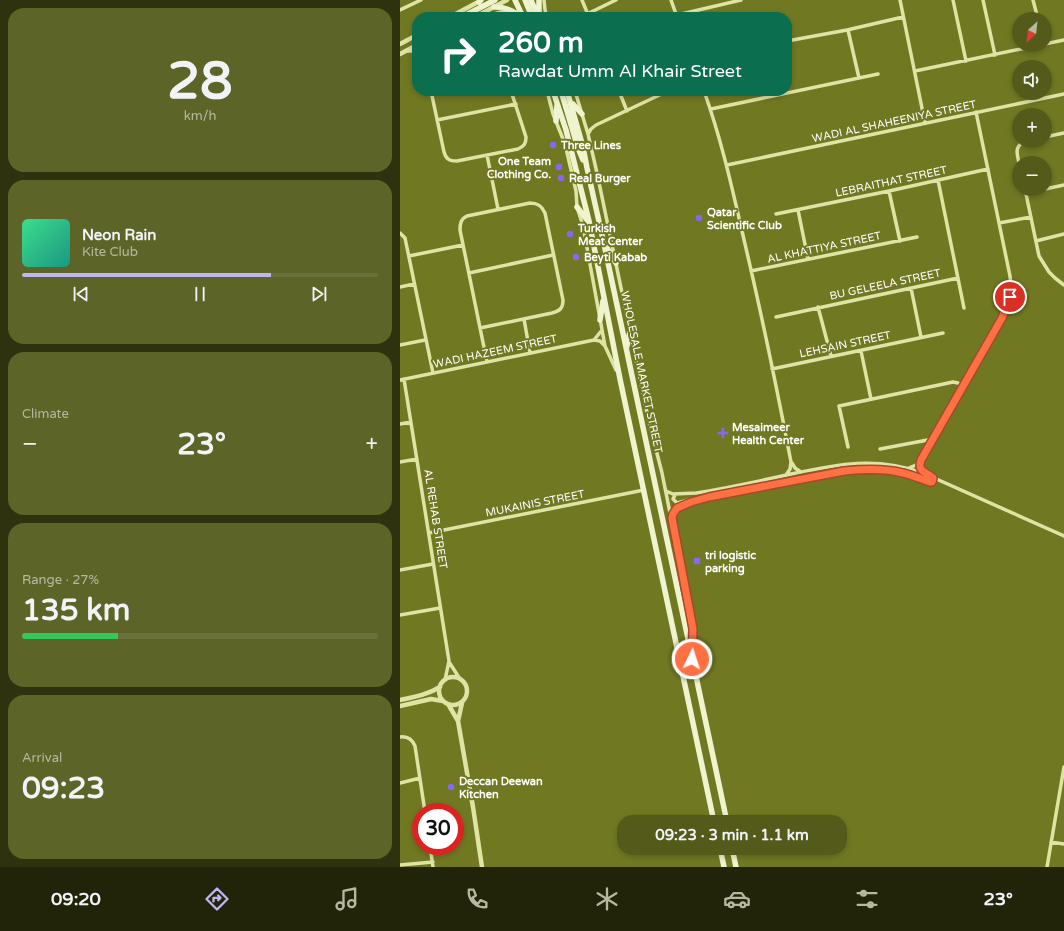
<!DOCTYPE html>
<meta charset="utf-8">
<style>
body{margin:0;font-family:"Varela Round",sans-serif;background:#5d6427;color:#f1f3f6;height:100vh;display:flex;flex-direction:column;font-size:15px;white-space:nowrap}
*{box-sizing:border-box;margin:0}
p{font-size:13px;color:#b5b9a2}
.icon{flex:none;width:22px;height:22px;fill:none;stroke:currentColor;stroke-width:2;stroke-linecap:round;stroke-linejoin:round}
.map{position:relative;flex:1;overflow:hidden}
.details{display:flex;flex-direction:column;gap:8px;padding:8px;background:#2e320e;width:400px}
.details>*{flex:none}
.hud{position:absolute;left:12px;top:12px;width:380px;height:84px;border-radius:16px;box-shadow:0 2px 6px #0003;background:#0b6e4f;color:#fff;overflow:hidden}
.needle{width:26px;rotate:207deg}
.tools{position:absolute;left:612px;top:12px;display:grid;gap:8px}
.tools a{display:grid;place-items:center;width:40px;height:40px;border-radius:50%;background:#545b1a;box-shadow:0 2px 6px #0003;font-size:20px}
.speed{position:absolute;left:12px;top:803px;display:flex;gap:8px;font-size:20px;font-weight:700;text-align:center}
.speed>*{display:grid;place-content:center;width:52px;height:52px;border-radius:50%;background:#545b1a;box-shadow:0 2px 6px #0003;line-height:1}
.speed .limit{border:6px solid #d22;background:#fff;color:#111}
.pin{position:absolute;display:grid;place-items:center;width:34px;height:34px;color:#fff;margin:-17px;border:2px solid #fff;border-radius:50%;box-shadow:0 1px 4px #0007}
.me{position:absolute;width:44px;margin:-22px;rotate:4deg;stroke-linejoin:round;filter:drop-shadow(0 0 3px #0008)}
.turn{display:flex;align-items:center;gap:14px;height:84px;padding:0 20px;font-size:18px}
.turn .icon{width:52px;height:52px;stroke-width:2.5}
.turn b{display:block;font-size:28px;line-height:34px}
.big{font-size:30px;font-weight:700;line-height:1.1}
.details .widget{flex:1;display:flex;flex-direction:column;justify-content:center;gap:6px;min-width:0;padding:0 14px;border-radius:16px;background:#5d6427}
.details .dial{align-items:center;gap:0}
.dial b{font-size:52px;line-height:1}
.song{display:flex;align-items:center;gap:12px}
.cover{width:48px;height:48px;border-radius:6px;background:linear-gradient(135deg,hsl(150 70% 55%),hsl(170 70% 35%))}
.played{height:4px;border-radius:2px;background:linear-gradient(90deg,#c2b4f3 70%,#6a7039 70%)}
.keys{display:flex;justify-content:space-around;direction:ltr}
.heat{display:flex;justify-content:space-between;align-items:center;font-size:22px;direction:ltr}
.charge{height:6px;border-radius:3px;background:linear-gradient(90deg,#34c759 27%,#6a7039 0)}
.trip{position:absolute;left:217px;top:815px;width:230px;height:40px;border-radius:16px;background:#545b1a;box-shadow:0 2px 6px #0003;font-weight:700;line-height:40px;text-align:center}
.tab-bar{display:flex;height:64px;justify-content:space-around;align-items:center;background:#22240a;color:#b5b9a2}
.tab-bar .icon{width:28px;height:28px}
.tab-bar .active{color:#c2b4f3}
.tab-bar b{font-size:18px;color:#f1f3f6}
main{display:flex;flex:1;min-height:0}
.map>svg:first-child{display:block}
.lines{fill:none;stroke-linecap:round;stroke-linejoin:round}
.minor{stroke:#dfe4a4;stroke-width:3.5}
.tertiary{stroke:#dfe4a4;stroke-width:4.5}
.secondary{stroke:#f0f4ce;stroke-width:5.5}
.route-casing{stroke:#a6492c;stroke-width:10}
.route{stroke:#ff7043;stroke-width:7}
.poi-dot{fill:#8967f0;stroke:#707922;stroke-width:1.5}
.labels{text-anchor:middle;stroke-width:4;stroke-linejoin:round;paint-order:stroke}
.street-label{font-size:11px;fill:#fff;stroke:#707922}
.poi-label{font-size:11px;font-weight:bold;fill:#fff;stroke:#707922;text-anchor:start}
</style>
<main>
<section class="details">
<div class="widget dial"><b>28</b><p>km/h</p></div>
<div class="widget">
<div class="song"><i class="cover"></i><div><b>Neon Rain</b><p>Kite Club</p></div></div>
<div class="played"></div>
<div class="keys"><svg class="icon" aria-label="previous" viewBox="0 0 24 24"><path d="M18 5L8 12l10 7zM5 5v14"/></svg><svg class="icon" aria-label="pause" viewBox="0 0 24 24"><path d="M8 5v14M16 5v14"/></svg><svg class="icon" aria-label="next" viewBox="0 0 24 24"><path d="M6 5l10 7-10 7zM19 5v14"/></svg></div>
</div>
<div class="widget"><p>Climate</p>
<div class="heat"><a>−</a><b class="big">23°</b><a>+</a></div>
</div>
<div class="widget"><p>Range · 27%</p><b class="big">135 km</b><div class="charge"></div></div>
<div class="widget"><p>Arrival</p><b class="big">09:23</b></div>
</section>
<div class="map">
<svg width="664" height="867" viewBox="0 0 664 867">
<rect width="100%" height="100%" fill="#707922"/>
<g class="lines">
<path class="minor" d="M144 0 145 10 147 17
M182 0 189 17
M271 0 277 17
M500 0 525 123
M553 0 566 61
M583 0 595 55
M633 0 638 19
M0 10 21 0
M187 14 216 0
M277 15 341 0
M87 17C97 12 105 9 115 17
M448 30 459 78
M387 41 447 30 503 17
M645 44 664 40
M7 51H17
M515 71 640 45
M31 91 44 152C46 159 49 161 57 161L118 149C124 146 126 144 126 137L111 91
M147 91 153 114 165 144 176 191 177 207 183 226 205 346 216 370
M175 91 188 134 197 173 249 422 262 473 292 622 293 635 292 651
M219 91 227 111
M304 91C322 141 333 192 345 244 362 316 377 389 391 462L390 469 386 475
M365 91 367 97
M311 109 478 74
M37 120 116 104
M188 134 191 129 196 125 268 91
M645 137 664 133
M87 155 98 209
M619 163C617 153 614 147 625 141
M327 165 664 94
M538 180 564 308
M625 189 639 256 649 272 655 278 664 285
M645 189 664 185
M489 191 500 241
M626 193 643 189
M398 210 408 259
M376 214 489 191 588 169
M599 223 631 217
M0 233 5 238 33 373
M636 241 664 234
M9 256 63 245
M351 271 517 237
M69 273 153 255
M0 287 14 284
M511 288 521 337
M418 307 431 356
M376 317 558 278
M124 319 130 353
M80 328 152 313C160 311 163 308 163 300L145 213C142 206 138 203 130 203L67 216C61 219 60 223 60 230L87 362
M194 340 202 330
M0 345 25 340
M461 351 471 399
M372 369 543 333
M4 379 49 661 45 680
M0 380 194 340 200 341 205 346
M0 424 11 422
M448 447 439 406 553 382 558 383 564 386
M480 449 533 439
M0 462 17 459
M392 463 395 468 401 472
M509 468 516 465 521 460 541 426 602 318 610 297 611 288 610 276 576 112
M266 491 273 494 296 493C328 488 360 481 391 474 438 464 476 456 523 473L664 536
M275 495 273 499 277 503 292 499H297
M272 518C275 502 296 501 309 497L436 472 453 470 470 469 497 472 505 473 530 482 533 481V478L531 476
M29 533 244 490
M0 570 33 564
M0 615 40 608
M49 662 60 679
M0 737C7 736 12 739 15 746L25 812
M0 783 20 778
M651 842 664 844
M30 846 33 867
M0 865 33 862
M647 867 664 767"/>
<path class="tertiary" d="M50 17 80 1
M75 17 107 0
M0 44 17 35
M0 54 17 45
M39 691a14 14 0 1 1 28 0a14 14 0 1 1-28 0Z
M0 700C14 697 27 695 40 687
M62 703 58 721 73 807 82 867
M48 704 58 721
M0 706 31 699 43 701"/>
<path class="secondary" d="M115 0 123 17
M125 0 132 17
M131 0 138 17
M79 2 81 0
M94 7C104 7 113 10 121 17
M139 15V0
M62 17 95 0
M153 91 166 130 189 221 220 379 314 822
M161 91 178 148 183 160
M167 91 183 147 187 168 204 244 327 822
M173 104 182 114
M156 121 157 105
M177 207 188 221
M207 248 216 263
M200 320 203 301
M227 346 230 331
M320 848 324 867
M332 848 336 867"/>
</g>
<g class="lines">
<g class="route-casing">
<path id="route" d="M292 659 293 629 272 518 273 514 277 508 291 502 309 497 444 471C464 469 484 468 503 473 512 475 521 479 530 482H532L533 478C526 471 517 473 521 460L602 318 610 297"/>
</g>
<use href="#route" class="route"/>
</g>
<g class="poi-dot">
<circle cx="153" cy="145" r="4"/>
<circle cx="159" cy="167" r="4"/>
<circle cx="161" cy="178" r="4"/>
<circle cx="299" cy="218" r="4"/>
<circle cx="170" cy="234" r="4"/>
<circle cx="176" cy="257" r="4"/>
<path d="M321 427h4v4h4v4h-4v4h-4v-4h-4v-4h4z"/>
<rect x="293" y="557" width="8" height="8" rx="2"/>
<circle cx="51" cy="787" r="4"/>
</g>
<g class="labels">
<g class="street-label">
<text transform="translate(494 121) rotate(-12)" y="4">WADI AL SHAHEENIYA STREET</text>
<text transform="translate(491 181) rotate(-12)" y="4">LEBRAITHAT STREET</text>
<text transform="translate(424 247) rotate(-12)" y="4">AL KHATTIYA STREET</text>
<text transform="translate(485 284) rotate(-12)" y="4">BU GELEELA STREET</text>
<text transform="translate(445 344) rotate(-12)" y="4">LEHSAIN STREET</text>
<text transform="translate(95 351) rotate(-12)" y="4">WADI HAZEEM STREET</text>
<text transform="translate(242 372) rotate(78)" y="4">WHOLESALE MARKET STREET</text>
<text transform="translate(135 503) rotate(-11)" y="4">MUKAINIS STREET</text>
<text transform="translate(36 519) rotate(81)" y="4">AL REHAB STREET</text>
</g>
<g class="poi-label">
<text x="161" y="149">Three Lines</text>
<text x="151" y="165" text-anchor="end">One Team<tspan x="151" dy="13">Clothing Co.</tspan></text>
<text x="169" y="182">Real Burger</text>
<text x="307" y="216">Qatar<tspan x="307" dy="13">Scientific Club</tspan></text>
<text x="178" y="232">Turkish<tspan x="178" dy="13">Meat Center</tspan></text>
<text x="184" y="261">Beyti Kabab</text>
<text x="332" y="431">Mesaimeer<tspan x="332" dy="13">Health Center</tspan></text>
<text x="305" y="559">tri logistic<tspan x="305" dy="13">parking</tspan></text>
<text x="59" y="785">Deccan Deewan<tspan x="59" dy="13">Kitchen</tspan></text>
</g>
</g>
</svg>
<div class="tools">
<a><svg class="needle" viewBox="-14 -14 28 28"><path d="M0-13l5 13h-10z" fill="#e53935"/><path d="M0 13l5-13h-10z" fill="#b5b9a2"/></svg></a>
<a><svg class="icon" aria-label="sound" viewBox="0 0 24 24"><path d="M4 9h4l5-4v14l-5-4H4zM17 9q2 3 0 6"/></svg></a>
<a>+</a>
<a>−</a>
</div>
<div class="speed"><div class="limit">30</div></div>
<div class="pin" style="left:610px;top:297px;background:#d93025"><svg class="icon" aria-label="arrive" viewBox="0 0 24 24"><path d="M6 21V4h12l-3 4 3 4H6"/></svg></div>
<svg class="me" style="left:292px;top:659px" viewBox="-20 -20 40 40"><circle r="17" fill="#ff7043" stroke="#fff" stroke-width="3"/><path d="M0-11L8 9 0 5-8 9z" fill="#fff"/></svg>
<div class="trip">09:23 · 3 min · 1.1 km</div>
<div class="hud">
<div class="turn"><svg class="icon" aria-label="right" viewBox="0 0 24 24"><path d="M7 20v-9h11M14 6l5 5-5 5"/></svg><div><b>260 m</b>Rawdat Umm Al Khair Street</div></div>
</div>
</div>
</main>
<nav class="tab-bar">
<b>09:20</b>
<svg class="icon active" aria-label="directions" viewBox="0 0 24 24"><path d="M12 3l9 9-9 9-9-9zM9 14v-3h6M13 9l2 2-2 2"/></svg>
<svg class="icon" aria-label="music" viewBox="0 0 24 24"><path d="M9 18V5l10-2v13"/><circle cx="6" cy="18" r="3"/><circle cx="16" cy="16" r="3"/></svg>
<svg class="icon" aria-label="phone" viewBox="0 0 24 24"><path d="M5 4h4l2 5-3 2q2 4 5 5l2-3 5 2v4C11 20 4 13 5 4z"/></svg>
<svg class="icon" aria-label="climate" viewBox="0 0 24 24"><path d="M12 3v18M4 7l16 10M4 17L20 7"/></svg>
<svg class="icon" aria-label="car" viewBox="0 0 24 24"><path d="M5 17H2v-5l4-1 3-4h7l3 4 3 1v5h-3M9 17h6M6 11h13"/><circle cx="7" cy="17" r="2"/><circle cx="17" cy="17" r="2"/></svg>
<svg class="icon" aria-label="filters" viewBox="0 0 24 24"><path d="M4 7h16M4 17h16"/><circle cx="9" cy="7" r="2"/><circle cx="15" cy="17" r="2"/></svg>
<b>23°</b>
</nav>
